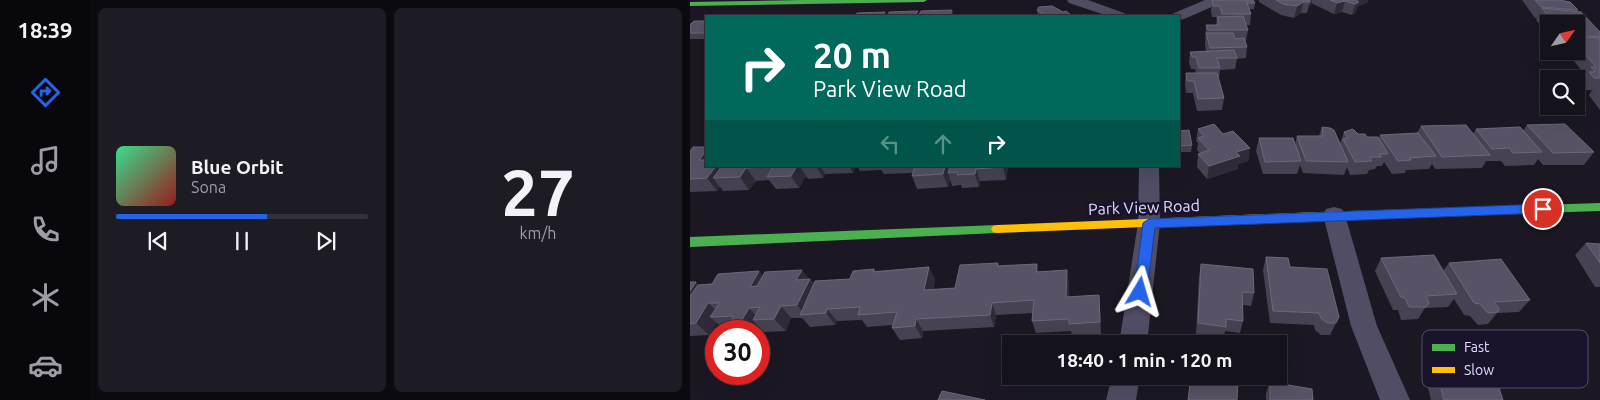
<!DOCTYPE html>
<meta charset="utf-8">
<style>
body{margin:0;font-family:Ubuntu,sans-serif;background:#1d1b24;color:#f1f3f6;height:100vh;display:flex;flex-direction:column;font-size:19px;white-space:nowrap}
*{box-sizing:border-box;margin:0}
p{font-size:16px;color:#9d9ea3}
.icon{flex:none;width:28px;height:28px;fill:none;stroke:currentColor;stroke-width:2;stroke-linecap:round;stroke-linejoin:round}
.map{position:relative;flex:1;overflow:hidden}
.panel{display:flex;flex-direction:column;gap:8px;padding:8px;background:#0b0a0f;width:600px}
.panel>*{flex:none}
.banner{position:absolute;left:15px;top:15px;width:475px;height:152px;border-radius:0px;box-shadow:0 5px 20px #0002,0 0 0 1px #33323a;background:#00695c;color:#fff;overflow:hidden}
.needle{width:32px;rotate:56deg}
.tools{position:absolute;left:850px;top:15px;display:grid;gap:10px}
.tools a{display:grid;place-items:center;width:45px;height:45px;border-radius:0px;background:#14121b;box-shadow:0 5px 20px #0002,0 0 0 1px #33323a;font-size:25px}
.speed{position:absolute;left:15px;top:320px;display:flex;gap:10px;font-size:25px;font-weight:700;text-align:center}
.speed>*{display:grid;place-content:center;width:65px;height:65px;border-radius:50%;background:#14121b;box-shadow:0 5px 20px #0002,0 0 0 1px #33323a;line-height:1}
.speed .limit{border:8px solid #d22;background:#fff;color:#111}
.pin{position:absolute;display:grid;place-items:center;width:42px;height:42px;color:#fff;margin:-21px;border:2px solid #fff;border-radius:50%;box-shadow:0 1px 5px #0007}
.me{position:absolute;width:55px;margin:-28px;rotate:7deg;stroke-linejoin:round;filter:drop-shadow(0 0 4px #0008)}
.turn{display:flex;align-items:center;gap:18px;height:105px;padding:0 25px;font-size:22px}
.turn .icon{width:65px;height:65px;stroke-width:2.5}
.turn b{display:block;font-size:35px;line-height:42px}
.lanes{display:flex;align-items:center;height:48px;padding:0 25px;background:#0003;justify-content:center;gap:25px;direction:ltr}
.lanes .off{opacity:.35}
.panel .tile{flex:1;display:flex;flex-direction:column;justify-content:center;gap:8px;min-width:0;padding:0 18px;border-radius:8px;background:#1d1b24}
.panel .dial{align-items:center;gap:0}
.dial b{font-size:65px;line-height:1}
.song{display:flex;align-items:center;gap:15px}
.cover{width:60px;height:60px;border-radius:8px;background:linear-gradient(135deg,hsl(150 70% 55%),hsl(0 70% 35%))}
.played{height:5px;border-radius:2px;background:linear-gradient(90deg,#2563eb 60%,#33323a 60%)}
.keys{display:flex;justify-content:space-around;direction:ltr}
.panel .tiles{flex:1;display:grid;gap:8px;grid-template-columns:repeat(2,1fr)}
.trip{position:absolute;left:312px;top:335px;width:285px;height:50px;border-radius:0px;background:#14121b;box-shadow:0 5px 20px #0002,0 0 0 1px #33323a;font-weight:700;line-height:50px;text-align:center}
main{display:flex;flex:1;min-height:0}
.tab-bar{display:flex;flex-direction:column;width:90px;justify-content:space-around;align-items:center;background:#08070b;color:#9d9ea3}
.tab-bar .icon{width:35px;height:35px}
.tab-bar .selected{color:#2563eb}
.tab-bar b{font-size:22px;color:#f1f3f6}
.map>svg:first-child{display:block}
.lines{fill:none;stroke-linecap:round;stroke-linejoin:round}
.street{fill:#504d65;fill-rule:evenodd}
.fast{fill:#4caf50;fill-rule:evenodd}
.slow{fill:#ffc107;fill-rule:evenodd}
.wall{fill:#464253}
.shaded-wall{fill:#2e2a38}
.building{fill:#575265;stroke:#6c687d}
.route{fill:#2563eb;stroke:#184099}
.labels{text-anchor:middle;stroke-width:5;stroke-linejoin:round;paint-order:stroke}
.street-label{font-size:16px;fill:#e2dcfe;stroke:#18122a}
.key{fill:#18122a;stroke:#554f6a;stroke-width:1}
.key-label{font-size:14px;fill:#e2dcfe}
</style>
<main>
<nav class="tab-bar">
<b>18:39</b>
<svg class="icon selected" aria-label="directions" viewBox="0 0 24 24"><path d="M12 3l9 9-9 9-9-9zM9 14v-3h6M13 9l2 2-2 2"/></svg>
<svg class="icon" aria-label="music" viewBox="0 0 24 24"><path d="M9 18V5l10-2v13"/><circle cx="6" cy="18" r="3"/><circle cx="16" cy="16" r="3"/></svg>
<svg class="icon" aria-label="phone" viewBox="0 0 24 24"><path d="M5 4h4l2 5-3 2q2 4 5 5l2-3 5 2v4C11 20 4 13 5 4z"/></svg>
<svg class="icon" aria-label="climate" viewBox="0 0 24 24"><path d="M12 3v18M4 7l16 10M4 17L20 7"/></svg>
<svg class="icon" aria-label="car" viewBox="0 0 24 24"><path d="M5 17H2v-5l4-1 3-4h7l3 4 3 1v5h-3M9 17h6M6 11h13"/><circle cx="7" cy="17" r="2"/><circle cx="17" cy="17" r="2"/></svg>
</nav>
<section class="panel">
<div class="tiles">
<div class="tile">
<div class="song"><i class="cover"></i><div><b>Blue Orbit</b><p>Sona</p></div></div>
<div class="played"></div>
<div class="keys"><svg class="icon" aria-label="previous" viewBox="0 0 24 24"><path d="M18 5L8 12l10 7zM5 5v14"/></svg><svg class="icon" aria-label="pause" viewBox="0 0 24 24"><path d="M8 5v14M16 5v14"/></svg><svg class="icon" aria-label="next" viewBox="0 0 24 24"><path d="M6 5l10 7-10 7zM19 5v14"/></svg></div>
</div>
<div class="tile dial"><b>27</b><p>km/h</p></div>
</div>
</section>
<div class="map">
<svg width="910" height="400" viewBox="0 0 910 400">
<rect width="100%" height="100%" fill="#1b1824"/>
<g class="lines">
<path class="street" d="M377 0H398L434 13 436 16H418L379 3Z
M515 0H533L531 3 494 19 489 20V16H482L484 13Z
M449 166H469L470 223 457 344H429L448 223Z
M644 207 652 209 655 215 687 326 720 400H690L661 326 633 215 636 209Z
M422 376H450L446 400H416Z"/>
<path class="fast" d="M112 0H237L234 2 0 6V2Z
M910 203V211L628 220 624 219 622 216 624 213 628 212Z
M307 225 311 226 313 229 311 232 307 233 0 247V237Z"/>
<path class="slow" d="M628 212 632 213 634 216 632 219 628 220 307 233 303 232 301 229 303 226 307 225Z"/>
</g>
<path class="wall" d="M522 0 565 3 564 9H559L561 14 560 25H556L558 30 556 41H555L557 47 556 58 547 59 545 69 530 70 529 79 534 98 532 110 507 111 503 93H496L495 85 496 73H506L505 69H501L499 63 500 52 516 51 515 45 516 25H526L527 17H522L521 11Z
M569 0H678L677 3 668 6 665 13 662 15 652 12 644 14 621 3V6H619L617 13H611L604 18 591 15 569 2Z
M832 0H873L888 10 887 11 910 32V110L899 95 902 90H895L891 84 894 80 893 79 895 75 881 57H870L865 51H886V24H859V36L846 20 847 18H845Z
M347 10 381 15V16H348Z
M16 21V39H0V22L1 24Z
M837 125 904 152 894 165H853L848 159 844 165 815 166 811 161H796L792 168 745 169 742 164 739 169 716 170 715 173 702 174 694 162 692 166H687L685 169 679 170 677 174 660 175 657 167 654 175 613 173 610 165 607 174H573L566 151 569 138 605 145 607 136H629L632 127 650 144 654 132 668 134 677 137 689 138 690 135 727 133 731 126 783 134 786 129 833 131Z
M508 129 533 134 560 148 558 161 548 164V169L517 179 507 167 508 154 510 153 507 150 508 143 506 141Z
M489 131 502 145 501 152H489Z
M0 150 16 166H166L163 173 135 174 133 178 118 179 116 176 109 188 86 189 79 180 66 181 59 190 33 191 30 187 27 191 0 192Z
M167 166H318L316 180 290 181 289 187 272 188 271 185 262 186 260 179 258 187 227 189 222 176 223 173 194 174 191 170 170 171Z
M369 166H384V168H370Z
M896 243 910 244V287H905L885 255Z
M576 257 600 267 649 317 640 335H631L625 330 624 325 580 323 573 270Z
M691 258 753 271 759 263 840 300 829 312 807 313 798 324 788 325 780 316 774 315 764 299 758 307 735 308 728 319 711 320 708 310H703L685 271Z
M308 263 309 266 347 264 348 272 379 282V297L409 295 410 307 411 334 382 336 381 331 346 333 342 321 343 313 306 315 304 327 233 331 232 338 210 340 202 328 203 325 177 327 172 320 147 321 145 325 120 327 112 318H101L96 331 74 332 67 325 64 331H44L42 329H33L27 323 19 335 0 336V282H6L9 285 22 284 69 271 73 276 120 279 124 284 160 279 184 269 186 271 239 267 245 280 243 290 265 288Z
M511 264 564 293 561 306 553 305V321L550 333 535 331 534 338 506 335 509 276Z
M741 352 813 400H741L732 363Z
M580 382 623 400H576V393Z"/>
<path class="shaded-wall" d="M614 0H622L621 6H619L617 13 620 2Z
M661 0H678L677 3 668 6 665 13 662 15 665 4Z
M655 1 652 12 644 14 647 3Z
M613 2 611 13 604 18 607 6Z
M262 10 264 16H260Z
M560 148 558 161 548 164V169L517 179 519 166 546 152Z
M16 151V166L9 160Z
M26 166H37L23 178 30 187 27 191 17 178Z
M107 166H116L110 167 116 176 109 188 101 176Z
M126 166H130L135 174 133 178Z
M159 166H166L163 173Z
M255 166H263L258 173 260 179 258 187 253 174Z
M313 166H318L316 180 313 167Z
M56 168 66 181 59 190 50 177Z
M286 169 290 181 289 187 285 174Z
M239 267 245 280 240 302 234 290Z
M112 270 129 291 115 315 107 305 106 280Z
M377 270 379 282 378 310 376 297Z
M69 271 80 284 60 287Z
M6 282 19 295 0 324V291Z
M409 295 410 307 411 334 410 322Z
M18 303 31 315 20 317 27 323 19 335 6 323Z
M302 303 306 315 304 327 300 315Z
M91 306 101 318 96 331 84 319Z
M59 308 70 320H63L67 325 64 331H55L49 325Z
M137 309 147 321 145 325 136 313Z
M226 319 233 331 232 338 225 326Z"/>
<path class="building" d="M522 0H556L561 14H532L530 6H523Z
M556 0H563L565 3H557Z
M586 0H620V2H613L607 6 593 4Z
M640 0H666L669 2 665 4 655 1 647 3Z
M845 0H873L874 1 880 2 888 10 851 7Z
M362 6 373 12 376 11 381 15 377 16H355L347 10 349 7Z
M852 8 891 12 910 32V37L886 35V24H864Z
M262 10 260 16H228L231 11Z
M228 11 225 16H197L199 12Z
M195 12 193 16H165L167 13Z
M127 15 126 16H99Z
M131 15H161L160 16H130Z
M267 15H295V16H267Z
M553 16 558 30H518L516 25H529L527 17Z
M4 21H16V33H0V25Z
M516 33H543L545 39 554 38 557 47 520 48Z
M890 37 910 38V78H904L899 72H905L901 67H906L888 46H886V40H893Z
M544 50 547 58H527L530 68H509L506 57H502L500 52Z
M496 73H527L534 98 508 99 504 81H497Z
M524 124 533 134 543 131 560 148 546 152 550 156 519 166 508 154 519 150 508 138 514 136 508 129Z
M875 124 904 152 863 153 837 125Z
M776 125 800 155 752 157 731 126Z
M632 127 640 128 644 130 658 162 616 161 607 136H633Z
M830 127 852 152 823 153 819 148 802 149 786 129Z
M663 129 668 134H675L677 137H688L698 154H689L691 157H680L682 161 665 162 653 139 658 138 654 132Z
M499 130 502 145 489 146V131Z
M728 133 746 156 719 158 721 160 708 161 690 135Z
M569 138H603L611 161 575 162Z
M3 147H16V151L9 160H16V166H26L17 178 0 179V151Z
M32 166H107L101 176 77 177 83 167 56 168 50 177 23 178Z
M225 166H255L253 174 222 176Z
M260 166H313V167L286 169 285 174 267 175 268 172 258 173Z
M896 243 910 244V263Z
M744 255 767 294 736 296 739 303 736 307H719L715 298 711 297 691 258Z
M576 257 598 258 600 267 637 269 649 317 646 323H637L631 318 629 313 583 311Z
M811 259 840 300 804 302 809 308 808 312 798 313 790 304 784 303 759 263Z
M308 263 307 266 347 264 346 272 377 270 376 297 409 295 410 322 379 324V319L342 321 344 300 302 303 300 315 226 319 225 326 202 328 207 312 168 315 170 307 137 309 136 313 110 315 125 281 160 279 163 271 184 269 183 272 239 267 234 290 265 288 270 265Z
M511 264 563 269 564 293 552 292 553 321 536 319V327L508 323Z
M112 270 106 280 120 279 107 305 91 306 84 319 63 320 70 307 59 308 49 325 38 326 44 316 20 317 30 303H18L6 323 0 324V296L8 285 22 284 28 274 69 271 60 287 67 286 75 272Z
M0 282H6L0 291Z
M741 352 800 360 813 400H754Z
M501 376H520L548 381 547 400H498Z
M580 382 622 389 623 400H580Z
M252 391 295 400H248Z"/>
<path class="route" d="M853 204 859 209 853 213 465 228 457 292 455 296 450 298 446 296 444 292 453 223 459 219Z"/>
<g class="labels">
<g class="street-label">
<text transform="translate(454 207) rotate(-2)" y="6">Park View Road</text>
</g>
</g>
<rect x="732" y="330" width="166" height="58" rx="8" class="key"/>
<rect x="742" y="344" width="23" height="7" fill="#4caf50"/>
<rect x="742" y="367" width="23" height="6" fill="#ffc107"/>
<g class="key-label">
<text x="774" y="352">Fast</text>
<text x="774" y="375">Slow</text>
</g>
</svg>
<div class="tools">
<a><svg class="needle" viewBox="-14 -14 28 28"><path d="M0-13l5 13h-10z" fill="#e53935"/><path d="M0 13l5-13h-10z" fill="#9d9ea3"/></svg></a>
<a><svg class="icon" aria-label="search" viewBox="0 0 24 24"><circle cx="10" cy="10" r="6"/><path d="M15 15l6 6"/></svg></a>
</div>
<div class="speed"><div class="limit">30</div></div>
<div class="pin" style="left:853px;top:209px;background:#d93025"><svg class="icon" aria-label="arrive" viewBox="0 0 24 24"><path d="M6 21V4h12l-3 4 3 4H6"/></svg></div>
<svg class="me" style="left:450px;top:292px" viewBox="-20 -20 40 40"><path d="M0-17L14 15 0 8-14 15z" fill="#2563eb" stroke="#fff" stroke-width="4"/></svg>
<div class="trip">18:40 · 1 min · 120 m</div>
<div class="banner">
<div class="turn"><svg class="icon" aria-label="right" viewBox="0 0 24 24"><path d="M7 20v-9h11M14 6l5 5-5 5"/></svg><div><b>20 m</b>Park View Road</div></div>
<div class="lanes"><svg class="icon off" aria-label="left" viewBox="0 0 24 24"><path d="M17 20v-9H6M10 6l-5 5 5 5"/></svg><svg class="icon off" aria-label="ahead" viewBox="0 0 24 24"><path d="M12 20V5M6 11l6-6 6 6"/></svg><svg class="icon" aria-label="right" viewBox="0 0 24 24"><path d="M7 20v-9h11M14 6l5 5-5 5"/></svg></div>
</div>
</div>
</main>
